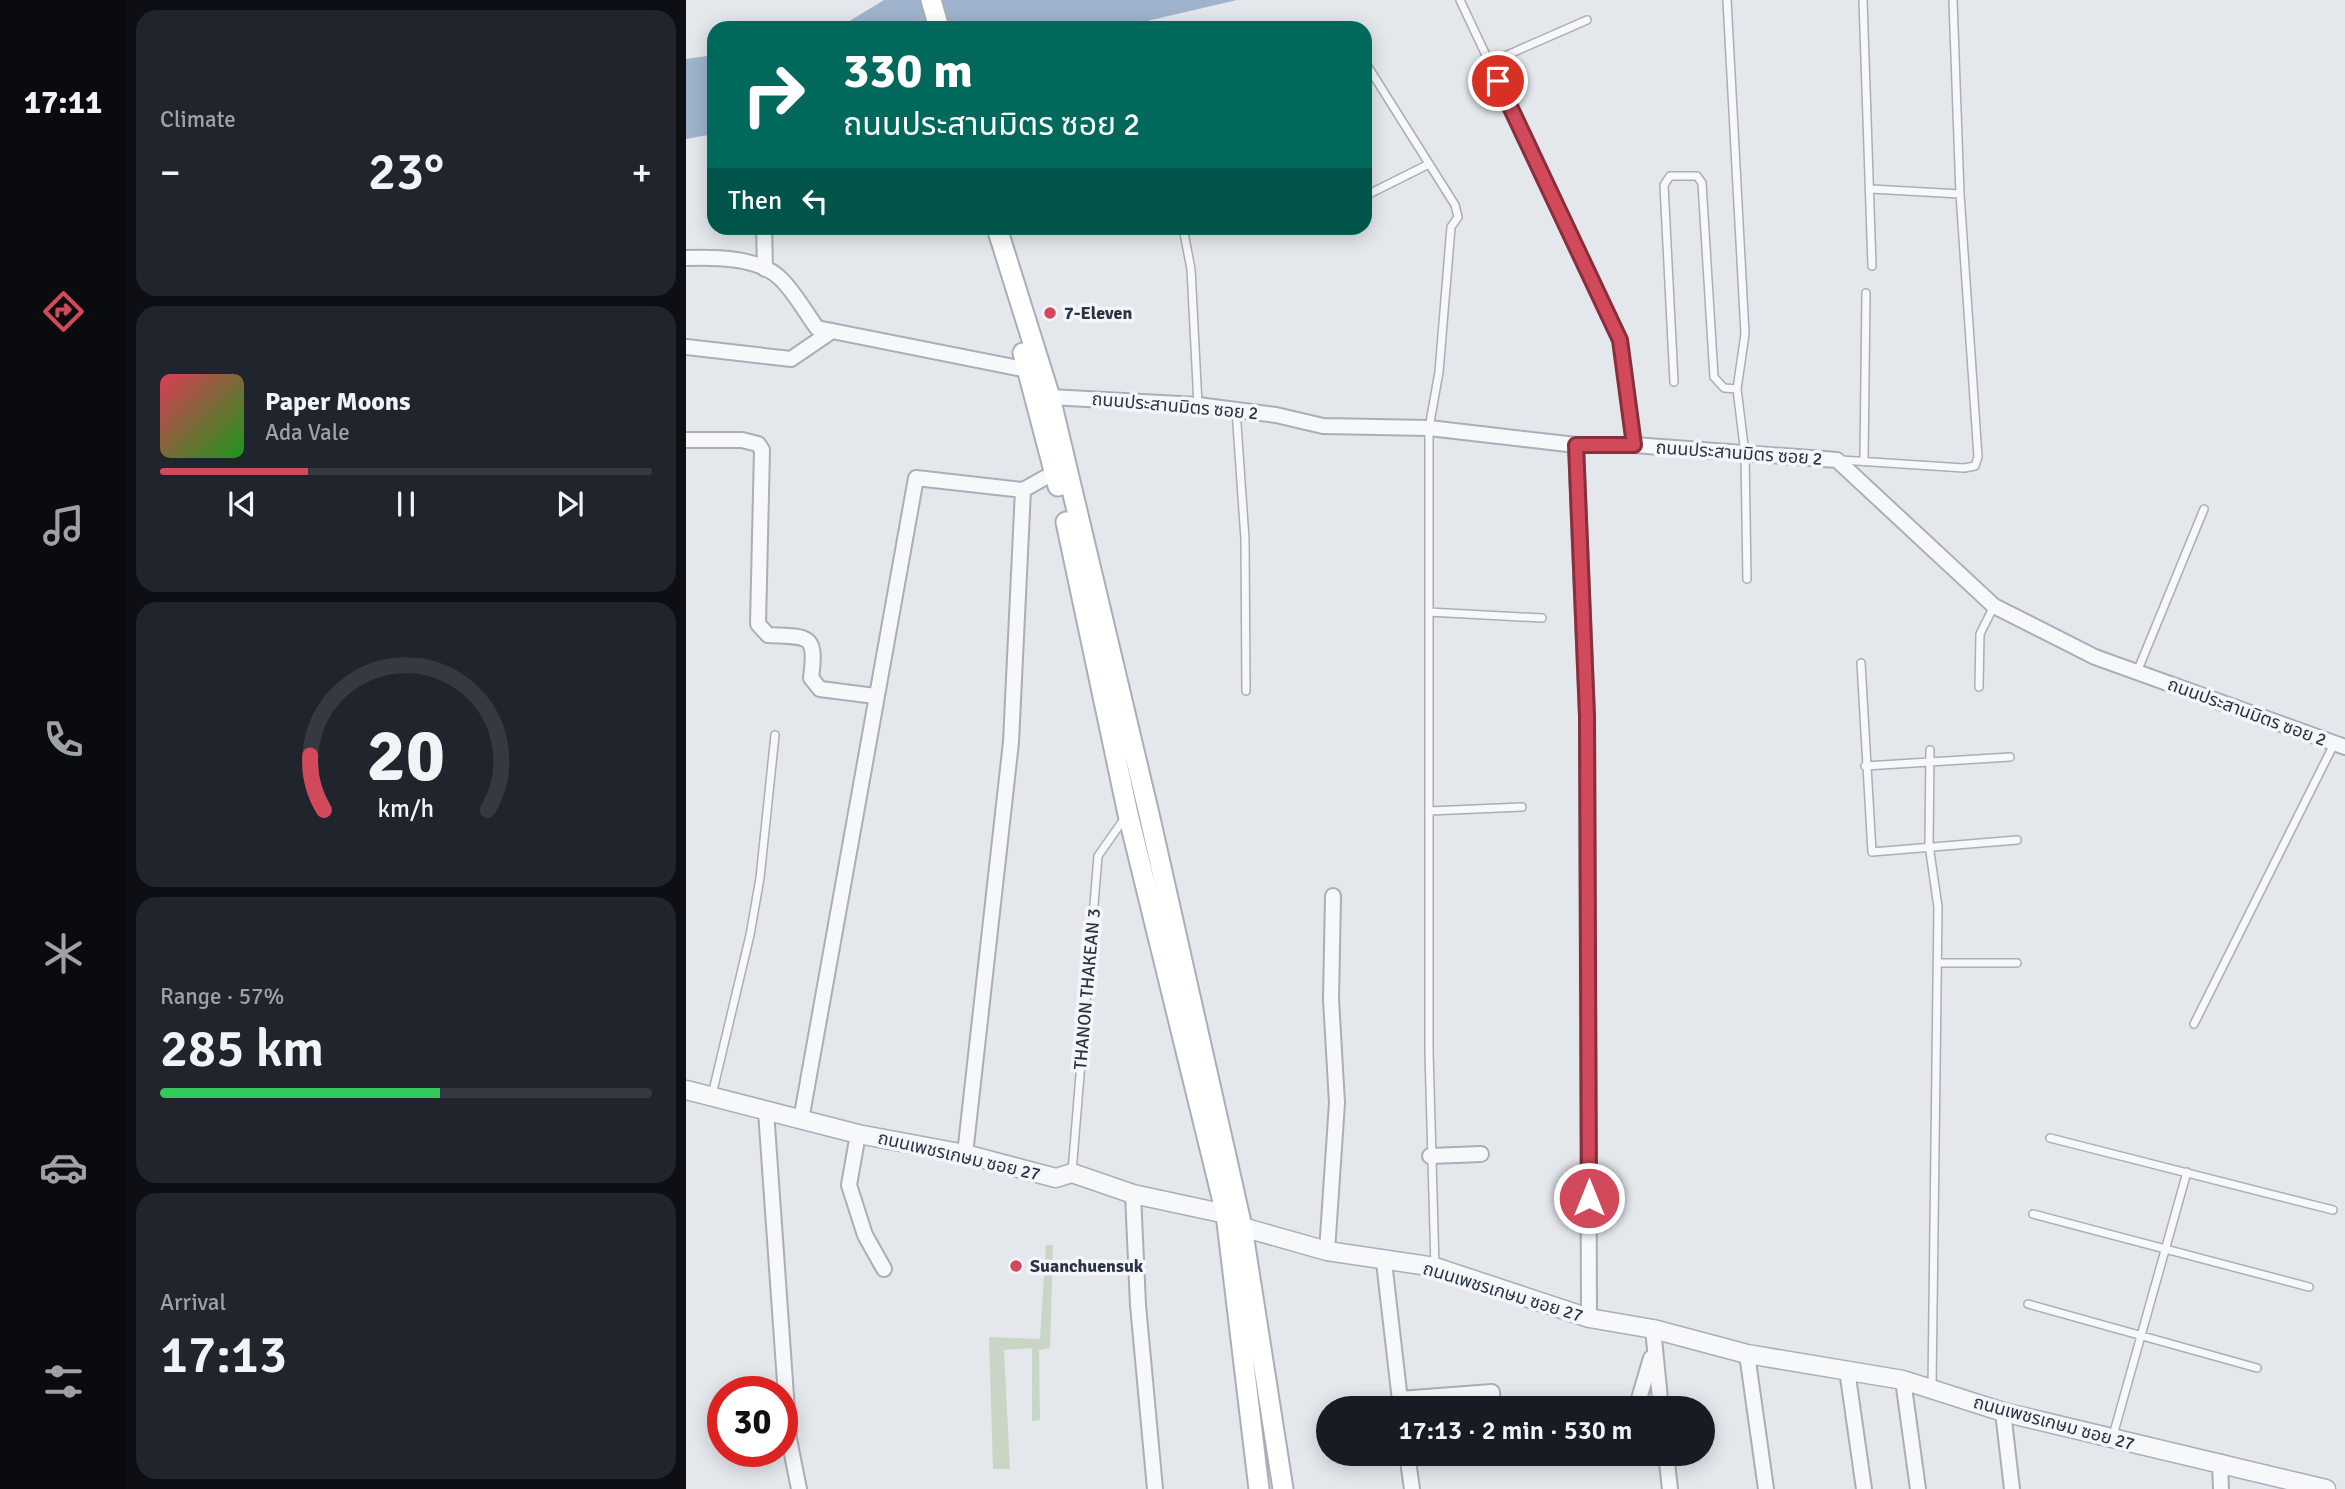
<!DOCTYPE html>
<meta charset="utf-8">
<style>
body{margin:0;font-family:Signika,"Noto Sans Thai",sans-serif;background:#20242c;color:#f1f3f6;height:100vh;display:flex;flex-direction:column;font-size:26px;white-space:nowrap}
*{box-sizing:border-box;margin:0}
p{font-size:23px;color:#9ea1a6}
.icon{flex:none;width:38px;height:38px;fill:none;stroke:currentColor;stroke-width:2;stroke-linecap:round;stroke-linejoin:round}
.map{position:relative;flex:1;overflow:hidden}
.sheet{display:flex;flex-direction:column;gap:10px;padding:10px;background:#0d0f14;width:560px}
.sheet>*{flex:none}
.guide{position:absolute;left:21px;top:21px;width:665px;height:214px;border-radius:21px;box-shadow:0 4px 18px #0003;background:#00695c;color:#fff;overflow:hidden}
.speed{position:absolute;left:21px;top:1376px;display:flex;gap:14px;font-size:35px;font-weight:700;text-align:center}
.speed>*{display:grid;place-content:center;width:91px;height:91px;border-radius:50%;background:#171b24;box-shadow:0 4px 18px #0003;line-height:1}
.speed .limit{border:10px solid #d22;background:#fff;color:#111}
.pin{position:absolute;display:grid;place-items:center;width:60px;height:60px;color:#fff;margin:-30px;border:4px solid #fff;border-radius:50%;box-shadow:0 2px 7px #0007}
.me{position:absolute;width:77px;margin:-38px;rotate:0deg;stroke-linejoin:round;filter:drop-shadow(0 0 5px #0008)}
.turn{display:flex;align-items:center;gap:24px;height:147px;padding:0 21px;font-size:32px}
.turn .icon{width:91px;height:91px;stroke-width:2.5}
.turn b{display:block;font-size:49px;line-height:60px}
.then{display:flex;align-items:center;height:66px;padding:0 21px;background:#0003;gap:14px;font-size:26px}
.big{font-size:52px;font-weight:600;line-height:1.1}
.sheet .tile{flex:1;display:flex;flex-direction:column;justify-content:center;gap:10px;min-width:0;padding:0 24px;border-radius:21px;background:#20242c}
.sheet .dial{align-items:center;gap:0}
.dial svg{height:182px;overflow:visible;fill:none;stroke:#363941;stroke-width:7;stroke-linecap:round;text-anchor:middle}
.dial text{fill:#f1f3f6;stroke:none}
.song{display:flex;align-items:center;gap:21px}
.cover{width:84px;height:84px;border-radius:10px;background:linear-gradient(135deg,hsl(350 70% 55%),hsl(120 70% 35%))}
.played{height:7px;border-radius:4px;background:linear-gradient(90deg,#d1495b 30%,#363941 30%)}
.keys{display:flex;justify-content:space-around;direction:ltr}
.heat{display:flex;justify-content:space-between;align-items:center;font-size:38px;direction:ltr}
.charge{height:10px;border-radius:5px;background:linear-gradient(90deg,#34c759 57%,#363941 0)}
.trip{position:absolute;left:630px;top:1396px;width:399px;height:70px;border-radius:35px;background:#171b24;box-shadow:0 4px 18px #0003;font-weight:600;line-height:70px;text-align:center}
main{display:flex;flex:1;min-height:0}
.menu{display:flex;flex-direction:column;width:126px;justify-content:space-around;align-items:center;background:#090b0e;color:#9ea1a6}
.menu .icon{width:49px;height:49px}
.menu .active{color:#d1495b}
.menu b{font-size:32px;color:#f1f3f6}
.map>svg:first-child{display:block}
.green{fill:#c9d6c5}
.water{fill:#9fb4cc}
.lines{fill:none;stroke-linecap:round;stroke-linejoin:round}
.service-casing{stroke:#a9aeb7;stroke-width:10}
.minor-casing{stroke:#a9aeb7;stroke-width:18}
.tertiary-casing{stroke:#a9aeb7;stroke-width:21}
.secondary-casing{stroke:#a9aeb7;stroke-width:23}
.service{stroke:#f7f8fa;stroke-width:7}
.minor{stroke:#f7f8fa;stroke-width:14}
.tertiary{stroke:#f7f8fa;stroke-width:18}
.secondary{stroke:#fff;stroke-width:19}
.route-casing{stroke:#882f3b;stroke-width:18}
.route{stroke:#d1495b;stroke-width:12}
.poi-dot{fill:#d1495b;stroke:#f4f6f9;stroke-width:2.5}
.labels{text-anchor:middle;stroke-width:7;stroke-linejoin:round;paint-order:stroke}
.poi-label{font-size:18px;font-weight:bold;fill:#2b3445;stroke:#f4f6f9;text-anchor:start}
.street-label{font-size:18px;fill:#2b3445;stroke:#f4f6f9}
</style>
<main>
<nav class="menu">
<b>17:11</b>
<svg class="icon active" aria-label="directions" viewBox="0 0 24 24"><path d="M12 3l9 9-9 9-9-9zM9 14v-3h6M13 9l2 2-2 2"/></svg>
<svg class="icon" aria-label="music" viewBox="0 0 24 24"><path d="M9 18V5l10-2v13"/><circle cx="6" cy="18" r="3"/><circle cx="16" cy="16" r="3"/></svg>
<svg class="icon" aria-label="phone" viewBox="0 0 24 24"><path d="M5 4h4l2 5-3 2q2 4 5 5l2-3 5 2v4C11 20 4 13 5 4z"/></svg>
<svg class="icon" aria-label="climate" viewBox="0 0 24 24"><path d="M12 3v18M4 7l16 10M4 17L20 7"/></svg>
<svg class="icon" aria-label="car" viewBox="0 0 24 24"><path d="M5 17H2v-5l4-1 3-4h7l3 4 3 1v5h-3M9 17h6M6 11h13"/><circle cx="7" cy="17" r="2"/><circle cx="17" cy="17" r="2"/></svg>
<svg class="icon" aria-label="filters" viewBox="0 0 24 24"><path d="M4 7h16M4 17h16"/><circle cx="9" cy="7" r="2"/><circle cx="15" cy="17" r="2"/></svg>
</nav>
<section class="sheet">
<div class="tile"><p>Climate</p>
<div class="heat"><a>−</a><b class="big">23°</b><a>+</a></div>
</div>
<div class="tile">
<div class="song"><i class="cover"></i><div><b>Paper Moons</b><p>Ada Vale</p></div></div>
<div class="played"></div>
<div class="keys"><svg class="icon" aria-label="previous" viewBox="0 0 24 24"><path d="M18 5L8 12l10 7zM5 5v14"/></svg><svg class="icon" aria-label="pause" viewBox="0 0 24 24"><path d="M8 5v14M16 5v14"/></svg><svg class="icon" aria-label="next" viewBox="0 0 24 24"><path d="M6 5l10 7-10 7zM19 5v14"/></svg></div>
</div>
<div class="tile dial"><svg viewBox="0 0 100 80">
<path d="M14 69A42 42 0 1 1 86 69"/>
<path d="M14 69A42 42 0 0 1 8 45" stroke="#d1495b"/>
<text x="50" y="56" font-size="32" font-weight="700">20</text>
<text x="50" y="72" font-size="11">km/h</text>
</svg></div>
<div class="tile"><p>Range · 57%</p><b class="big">285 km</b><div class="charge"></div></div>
<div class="tile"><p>Arrival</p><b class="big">17:13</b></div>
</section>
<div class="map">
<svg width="1659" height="1489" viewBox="0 0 1659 1489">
<rect width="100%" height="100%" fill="#e4e7ec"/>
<path class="green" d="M360 1245H367L364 1348 353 1350 354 1420 346 1421V1348L318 1350 324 1469H307L303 1337 354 1339Z"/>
<path class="water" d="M198 0H551L431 28H152Z
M28 55V134L0 139V59Z"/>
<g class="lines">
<g class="service-casing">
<path id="service" d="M774 0 934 340 948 444
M1041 0 1059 334 1051 389 1059 454 1061 579
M1177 0 1186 266
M611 28H642
M679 62 769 205 772 217 765 227 753 372 743 428V1052L749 1267
M803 63 901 20
M1185 189 1274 194
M679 196 741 165
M497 228 505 269 512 405
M988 382 978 185 984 176H1011L1016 183 1028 377 1038 388 1051 389
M550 410 559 539 560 691
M1155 460 1278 468 1289 466 1292 457 1274 194 1267 0
M1178 460 1180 293
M743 612 856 618
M1175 663 1186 852 1331 840
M1451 672 1518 509
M1293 687 1294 634 1308 606
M1244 750 1243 845 1252 907 1246 1388
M1179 766 1324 757
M743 811 836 807
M1251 963H1331
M1508 1024 1648 744
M26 1095 64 935 74 878 89 735
M1364 1138 1647 1210
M386 1172 412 856 438 819
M1347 1214 1623 1287
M1342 1304 1571 1368
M1426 1439 1501 1172"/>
</g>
<g class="minor-casing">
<path id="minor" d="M78 228 79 269
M0 258C29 257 73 257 95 279 109 293 120 313 131 328L342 370
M0 347 105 359 146 331
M364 397 512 405 590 415 637 426 743 428 890 445H948L1151 460 1308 606 1409 657 1659 747
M0 440H56L72 444 76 450 72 624 82 635C123 637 131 633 125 678L134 689 189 696
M890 445 901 716 903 1318
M80 1111 103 1439 113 1489
M115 1120 230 478 337 490
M172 1134 163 1185 179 1235 198 1269
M279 1154 325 742 337 490 369 472
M744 1156 795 1154
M447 1194 452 1305 469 1489
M641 1251 651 1103 645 999 647 896
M698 1262 715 1409
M967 1329 975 1409
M1061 1354 1080 1489
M1161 1370 1178 1489
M1217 1380 1232 1489
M714 1399 806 1392 807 1409
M950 1409 965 1358
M1317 1412 1326 1489
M721 1454 726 1489
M980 1454 984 1489
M1534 1462 1535 1489"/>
</g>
<g class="tertiary-casing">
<path id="tertiary" d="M0 1090 172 1134 279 1154 370 1178 386 1173 447 1194 540 1214 556 1227 641 1251 749 1267 903 1318 967 1329 1061 1354 1217 1380 1317 1412 1640 1489"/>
</g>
<g class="secondary-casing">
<path id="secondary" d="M245 0 253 28
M311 228 364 397 463 814 556 1227 597 1489
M337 353 372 486
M380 522 442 814 540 1214 573 1489"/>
</g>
<use href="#service" class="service"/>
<use href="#minor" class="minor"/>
<use href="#tertiary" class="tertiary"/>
<use href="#secondary" class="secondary"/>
</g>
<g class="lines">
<g class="route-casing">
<path id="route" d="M812 81 934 340 948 445H890L901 716 903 1198"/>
</g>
<use href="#route" class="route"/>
</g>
<g class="poi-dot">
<circle cx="364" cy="313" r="7"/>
<circle cx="330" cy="1266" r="7"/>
</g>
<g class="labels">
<g class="poi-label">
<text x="378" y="319">7-Eleven</text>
<text x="344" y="1272">Suanchuensuk</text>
</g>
<g class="street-label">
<text transform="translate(489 406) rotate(5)" y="6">ถนนประสานมิตร ซอย 2</text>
<text transform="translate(1053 453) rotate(4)" y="6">ถนนประสานมิตร ซอย 2</text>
<text transform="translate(1561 712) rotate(20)" y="6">ถนนประสานมิตร ซอย 2</text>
<text transform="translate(401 989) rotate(-85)" y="6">THANON THAKEAN 3</text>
<text transform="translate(273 1156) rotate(13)" y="6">ถนนเพชรเกษม ซอย 27</text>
<text transform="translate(817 1292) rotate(17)" y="6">ถนนเพชรเกษม ซอย 27</text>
<text transform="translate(1368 1423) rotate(15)" y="6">ถนนเพชรเกษม ซอย 27</text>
</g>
</g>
</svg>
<div class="speed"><div class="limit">30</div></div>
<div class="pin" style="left:812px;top:81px;background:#d93025"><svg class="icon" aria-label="arrive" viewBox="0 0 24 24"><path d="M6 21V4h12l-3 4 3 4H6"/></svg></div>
<svg class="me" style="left:903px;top:1198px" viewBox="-20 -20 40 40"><circle r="17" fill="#d1495b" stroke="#fff" stroke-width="3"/><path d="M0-11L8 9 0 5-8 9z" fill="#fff"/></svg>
<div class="trip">17:13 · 2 min · 530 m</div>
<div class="guide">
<div class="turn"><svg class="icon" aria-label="right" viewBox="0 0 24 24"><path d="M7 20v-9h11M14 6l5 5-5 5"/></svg><div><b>330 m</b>ถนนประสานมิตร ซอย 2</div></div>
<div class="then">Then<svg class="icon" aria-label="left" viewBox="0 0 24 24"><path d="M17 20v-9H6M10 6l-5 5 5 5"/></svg></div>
</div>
</div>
</main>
